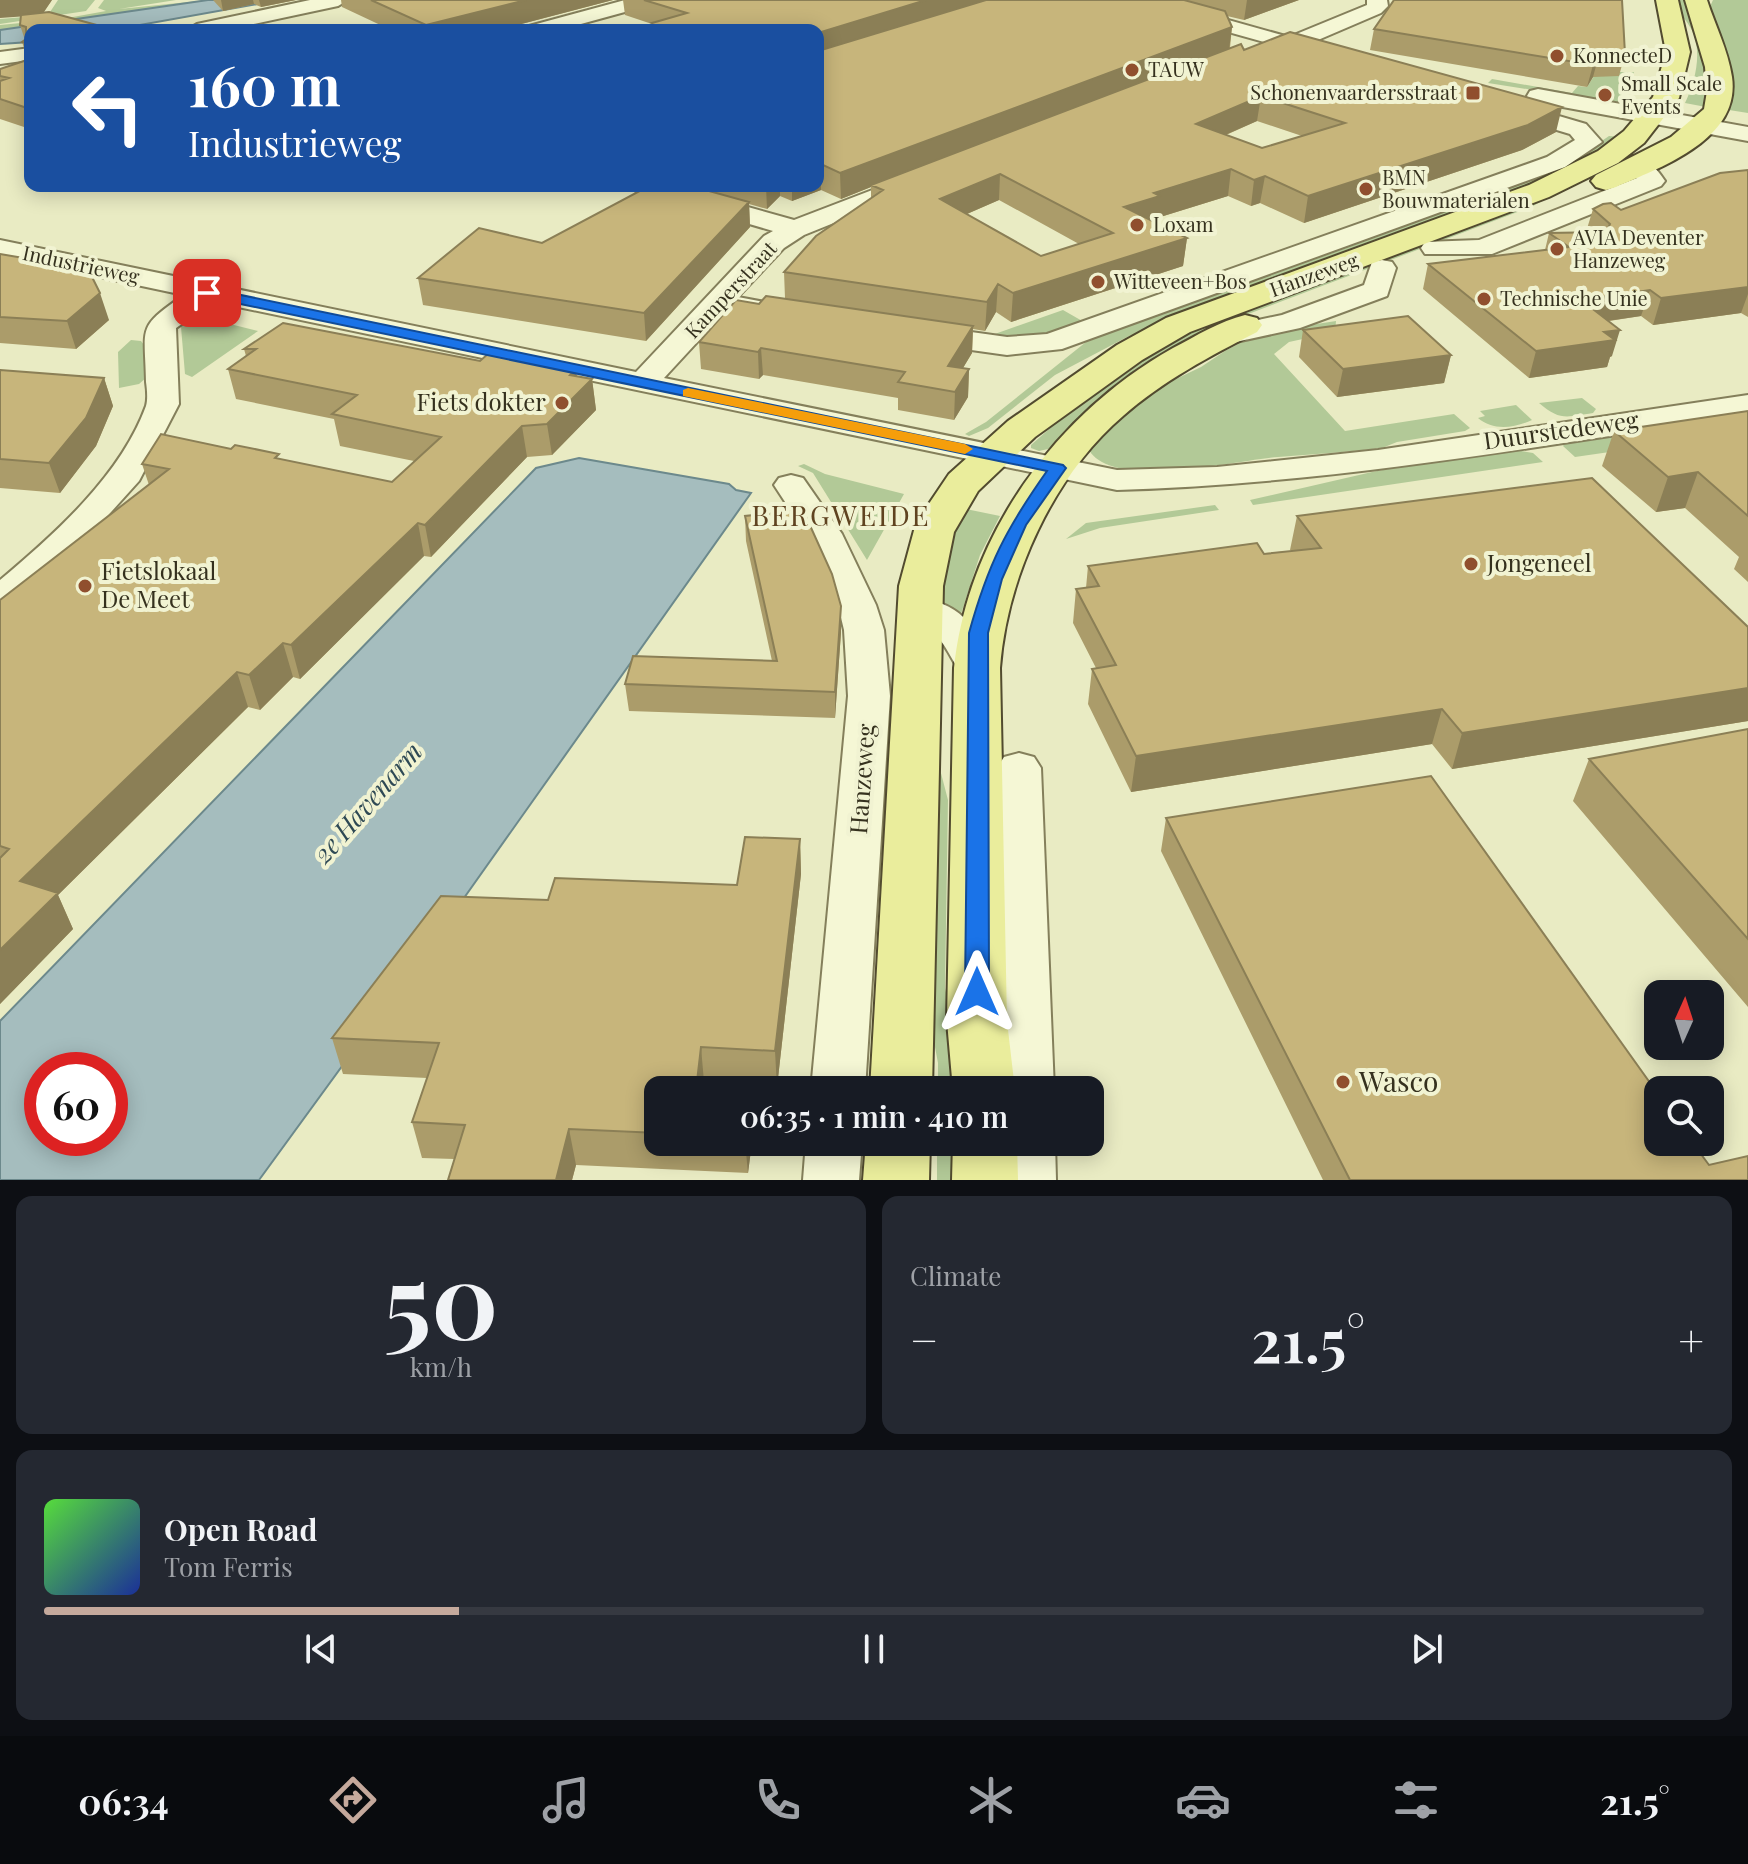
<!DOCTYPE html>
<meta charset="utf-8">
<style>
body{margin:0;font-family:"Playfair Display",serif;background:#242831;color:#f1f3f6;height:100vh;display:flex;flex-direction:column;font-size:30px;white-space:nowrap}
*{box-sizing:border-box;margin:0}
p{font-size:26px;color:#9ea1a6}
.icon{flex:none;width:44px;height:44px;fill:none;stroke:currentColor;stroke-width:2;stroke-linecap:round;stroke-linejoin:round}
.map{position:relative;height:1180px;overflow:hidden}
.details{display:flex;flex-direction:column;gap:16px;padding:16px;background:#0d0f14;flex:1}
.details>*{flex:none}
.hud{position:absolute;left:24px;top:24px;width:800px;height:168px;border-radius:16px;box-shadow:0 4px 20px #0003;background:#1a4fa0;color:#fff;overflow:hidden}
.needle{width:52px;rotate:3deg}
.fabs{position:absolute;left:1644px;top:980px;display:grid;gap:16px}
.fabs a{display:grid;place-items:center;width:80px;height:80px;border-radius:16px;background:#171b24;box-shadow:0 4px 20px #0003;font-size:40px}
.speed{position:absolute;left:24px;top:1052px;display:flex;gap:16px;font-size:40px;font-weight:700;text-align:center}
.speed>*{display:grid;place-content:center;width:104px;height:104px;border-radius:50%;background:#171b24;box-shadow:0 4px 20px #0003;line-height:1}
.speed .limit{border:12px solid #d22;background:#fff;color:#111}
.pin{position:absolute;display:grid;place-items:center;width:68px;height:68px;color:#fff;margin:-34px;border-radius:16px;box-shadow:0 4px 12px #0006}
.me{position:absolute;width:88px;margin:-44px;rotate:0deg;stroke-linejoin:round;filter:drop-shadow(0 0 6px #0008)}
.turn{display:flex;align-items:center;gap:28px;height:168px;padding:0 32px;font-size:36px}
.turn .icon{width:104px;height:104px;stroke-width:2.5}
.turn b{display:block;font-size:56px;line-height:68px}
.big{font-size:60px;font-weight:600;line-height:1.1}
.details .card{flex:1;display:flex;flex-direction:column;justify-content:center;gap:12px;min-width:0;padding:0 28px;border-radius:16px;background:#242831}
.details .dial{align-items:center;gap:0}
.dial b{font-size:104px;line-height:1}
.song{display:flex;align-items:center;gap:24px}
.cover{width:96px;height:96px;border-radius:12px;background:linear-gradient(135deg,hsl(110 70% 55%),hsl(230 70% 35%))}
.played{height:8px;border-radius:4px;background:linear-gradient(90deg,#c5a99c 25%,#363941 25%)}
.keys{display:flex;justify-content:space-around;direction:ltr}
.heat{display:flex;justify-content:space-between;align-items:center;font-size:44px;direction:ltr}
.details .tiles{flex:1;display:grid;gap:16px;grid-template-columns:1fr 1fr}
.card:last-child{grid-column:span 2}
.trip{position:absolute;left:644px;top:1076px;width:460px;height:80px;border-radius:16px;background:#171b24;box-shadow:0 4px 20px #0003;font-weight:600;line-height:80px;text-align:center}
.tabs{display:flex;height:128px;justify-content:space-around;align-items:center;background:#090b0e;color:#9ea1a6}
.tabs .icon{width:56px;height:56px}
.tabs .selected{color:#c5a99c}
.tabs b{font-size:36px;color:#f1f3f6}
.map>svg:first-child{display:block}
.green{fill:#b2c997}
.water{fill:#a5bdbe;stroke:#6c898c;stroke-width:2;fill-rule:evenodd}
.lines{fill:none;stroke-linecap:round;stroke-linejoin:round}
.minor-casing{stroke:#847f5b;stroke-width:4}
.major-casing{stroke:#524b2f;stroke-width:4}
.minor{fill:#f5f7d5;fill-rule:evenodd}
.major{fill:#eaed9c;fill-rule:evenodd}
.wall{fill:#ab9c6a;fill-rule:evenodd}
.shaded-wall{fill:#8b7f56}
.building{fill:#c7b57b;stroke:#8b7f56;stroke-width:2;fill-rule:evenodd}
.route{fill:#1a73e8;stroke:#114b97;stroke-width:2}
.slow{fill:#f59e0b}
.poi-dot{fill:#904f2e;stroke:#f1f3d2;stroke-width:3}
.labels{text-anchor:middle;stroke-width:8;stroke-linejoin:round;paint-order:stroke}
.far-poi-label{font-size:20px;fill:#35311e;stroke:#f1f3d2;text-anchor:start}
.far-street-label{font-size:20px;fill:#35311e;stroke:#f1f3d2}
.poi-label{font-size:24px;fill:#35311e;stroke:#f1f3d2;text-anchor:start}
.street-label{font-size:24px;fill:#35311e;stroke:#f1f3d2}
.water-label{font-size:26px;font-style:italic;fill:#2e4954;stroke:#f1f3d2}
.quarter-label{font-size:28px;letter-spacing:2px;fill:#5f4320;stroke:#f1f3d2}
.near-poi-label{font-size:28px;fill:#35311e;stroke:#f1f3d2;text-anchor:start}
</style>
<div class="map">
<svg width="1748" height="1180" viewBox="0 0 1748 1180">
<rect width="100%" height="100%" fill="#e9ebc3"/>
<path class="green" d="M58 0H95L86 11 0 24V19L48 15Z
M104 0H176L119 9 208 0 0 30V25L62 19 106 11 98 8Z
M1674 0H1685C1697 38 1709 66 1706 107L1685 103C1695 83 1704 49 1690 27 1684 16 1677 14 1674 0Z
M1713 0H1748V113L1729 110 1731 82 1707 13Z
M1619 72H1634L1622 101 1617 103 1488 83 1492 79 1572 93 1578 86 1587 87 1594 76H1609Z
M1609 136 1622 137 1605 151 1524 191 1129 336 1055 375 988 428 969 436 965 434 986 422 1096 334 1571 162Z
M1549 197 1533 206 1230 321 1057 447 1039 451 1031 448V445L1064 416 1178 336Z
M1063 310 1084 322 1032 341 992 335Z
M191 319H210L258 331 192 377 185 374 181 327Z
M1336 321 1335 332 1289 342 1274 354 1345 431 1454 414 1470 428 1465 431 1397 442 1382 448C1347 452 1313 454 1278 457 1238 460 1113 491 1089 450L1151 391 1201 367 1225 351 1258 333Z
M131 340 141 341 144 345 147 377 139 384 119 388 118 352Z
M1582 398 1596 409 1593 413C1566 417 1560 421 1539 403Z
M1516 405 1532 420C1514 428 1493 431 1478 418L1485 416 1480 411Z
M1748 432 1575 457 1563 446 1568 439 1601 435Z
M1503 448 1533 453 1543 462 1253 505 1250 500 1372 472Z
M804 464 825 474 904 494 867 560 813 473 798 466Z
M1215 505 1219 510 1100 528 1066 539 1086 523Z
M961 508 1000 516 980 555 961 614 954 613 935 596Z
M936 754 948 800 945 988 962 1066V1090H938V1063L922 978Z
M937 1142H961V1180H937Z"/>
<path class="water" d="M208 0H280L112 30H30V42L0 44V30L7 29Z
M579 458 729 484 736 490 751 493 442 929 259 1180H0V1021L536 468ZM42 1070H110V1138H42Z"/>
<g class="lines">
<g class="minor-casing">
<path id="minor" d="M310 0H348L338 6 226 30H187L197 24Z
M625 0H657L654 4 559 30H526L529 26Z
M1125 0H1157L1289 37 1367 5V0H1387L1388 6 1381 13 1311 43 1328 48 1332 52 1321 58 1128 4Z
M30 48V60L0 64V52Z
M1538 89 1748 127V141L1530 101 1527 96 1530 91Z
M1508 101 1586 124 1602 142 1565 167 1062 349 1007 355 921 343 910 340 906 334 910 328 921 325 1007 337 1047 334 1547 157 1575 140 1570 134 1500 113 1497 108 1500 103Z
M1640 159C1652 162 1658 171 1665 181L1661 186 1492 254H1425L1421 248 1425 242 1479 240 1637 178 1628 166 1631 161Z
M914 174 923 177 927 182 923 187 804 235 784 248 738 297 791 307 796 313 791 319 781 322 724 313 664 378 1117 470 1217 467 1378 450 1748 395V415C1538 446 1329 484 1117 490L214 302 176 328 179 404 139 481 65 563 14 608 0 612V580C55 534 121 475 146 406 148 399 147 389 146 382 145 326 136 328 184 295L0 256V240L636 372 764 236 773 231 636 191 632 186H673L794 220Z
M1382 260 1392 262 1396 268 1387 296 1300 328 1222 345 1211 342 1207 336 1211 330 1282 315 1364 285 1372 262Z
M791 475 803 478 842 534 876 605 884 630 890 696 865 1090H811L848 696 844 630 838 605 806 534 774 485 779 478Z
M920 597C967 607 975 629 997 668L991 677 977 681 963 677C946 651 940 626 906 617L901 609 906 601Z
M1019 753 1034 757 1041 768 1054 1090H1000L997 768 1004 757Z
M806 1142H862L859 1180H803Z
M999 1142H1055L1056 1180H1000Z"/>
</g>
<g class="major-casing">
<path id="major" d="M1656 0H1678L1690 52 1679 98 1644 143 1618 163 1549 197 1190 332 1142 360 1035 437 978 491 954 532 943 586 932 1090H870L899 586 916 523 949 474 1008 421 1117 345 1166 318 1529 185 1598 151 1624 131 1653 97 1666 52Z
M1685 0H1707C1715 25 1728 50 1732 77 1741 139 1662 167 1616 187L1606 190 1596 187 1591 181 1596 175 1671 137 1704 109 1707 91 1705 67Z
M1245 315 1257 318 1262 325 1257 332C1210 356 1163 381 1123 416 1053 476 1007 577 1000 668L1007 1021 1015 1090H953L947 1021 954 668C968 534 1057 413 1173 348 1196 336 1220 321 1245 315Z
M866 1142H930L929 1180H863Z
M953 1142H1017L1018 1180H952Z"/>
</g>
<use href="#minor" class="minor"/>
<use href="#major" class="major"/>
</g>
<path class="wall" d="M52 0 30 30V129L0 119V69L28 59 22 42 25 40 20 25 21 16Z
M213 0H296L261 7 254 4 223 11Z
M341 0H613L498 30H391L342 7Z
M623 0H1299L1244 20 1227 16 1232 27 1230 48 1244 50 1556 132 1522 150 1304 223 1260 203 1251 206 1228 196 1157 218V223L1187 238 1183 266 1011 322 996 312 985 331 973 329 972 353 963 368 969 369 968 397 954 420 898 410V398L763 375 759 379 701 369 699 342 759 304 785 298 784 272 871 199V187L841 199 821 190 792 201 780 196 767 209 749 204 750 227 646 341 423 305 418 278 542 243 649 186H818V30H653L652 24 625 15ZM1257 121 1302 136 1262 148 1226 135ZM999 200 1079 244 1041 256 967 214Z
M1374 29 1625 54 1619 76 1593 77 1587 87 1370 50Z
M1748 170V317L1741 313 1653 325 1641 316 1609 321 1612 356 1610 357 1607 367 1529 378 1423 289 1428 264 1545 250 1549 233 1586 232 1593 209 1621 210Z
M0 254 109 320 76 349 0 343Z
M1303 330 1451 355 1444 383 1337 397 1299 357Z
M244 349 480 361 577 376 592 379 596 410 552 455 527 457 431 557 424 556 300 679 293 677 260 710 248 707 58 895 73 929 0 1004V600L149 485 142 464 280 459 392 482 414 461 340 446 334 419 236 399 228 369 246 356Z
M0 370 104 378 113 406 96 446 60 493 0 488Z
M1748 411V582L1734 569 1739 557 1685 508 1656 512 1602 466 1614 431Z
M745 516 841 606V632L835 718 629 711 625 684 772 661 746 541Z
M1297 516 1748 627V721L1452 769 1432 744 1131 792 1088 704 1092 669 1096 668 1073 623 1076 589 1086 588 1088 566 1292 551 1290 550Z
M1748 729V1007L1573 801 1589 759Z
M1166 818 1709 1165 1748 1180H1323L1161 851Z
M800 839 801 874 777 1087 704 1082 658 1090V1142H752L748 1173 576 1165 572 1180H448L454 1159 422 1158 412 1122 427 1078 343 1074 332 1038 548 900 737 885Z"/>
<path class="shaded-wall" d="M0 0H52L42 15 0 18Z
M221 0H253L254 4 223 11Z
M259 0H296L261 7Z
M526 0H613L498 30H426V25Z
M926 0H995L818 56V33Z
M1247 0H1299L1244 20Z
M1232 27 1229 50 871 185V187L841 199 840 173Z
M1599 55 1593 77 1587 87 1593 65Z
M1261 96 1257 121 1193 149 1196 124Z
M1562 107 1556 132 1522 150 1304 223 1308 196Z
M821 164V190L792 201V186H818V165Z
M1231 169 1228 196 1157 218V223L1124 207 1154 193Z
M1000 174 999 200 939 226 940 199Z
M1265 176 1260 203 1251 206 1254 180Z
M766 186H780V196L767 209Z
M749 202 750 227 646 341 644 313Z
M1187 238 1183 266 1011 322 1013 293Z
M998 284 996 312 985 331 987 302Z
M1748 287V294L1741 313 1653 325 1661 298Z
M1650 290 1641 316 1573 326 1581 300Z
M100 293 109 320 76 349 67 321Z
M973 326 972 353 949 391 948 366Z
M1620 330 1612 356 1610 357 1607 367 1529 378 1536 351 1604 332Z
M761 348 763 375 759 379 758 352Z
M1451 355 1444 383 1337 397 1343 369Z
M576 369 579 393 592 379 596 410 552 455 547 424 570 375Z
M969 369 968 397 954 420 955 392Z
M104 378 113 406 96 446 60 493 49 463Z
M522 426 527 457 431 557 425 525Z
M1698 472 1685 508 1656 512 1668 477Z
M418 523 424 556 300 679 291 645Z
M841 606V632L835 718V692Z
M283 643 293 677 260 710 249 675Z
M237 672 248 707 58 895 73 929 0 1004V950L20 881Z
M1748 688V721L1452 769 1462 733Z
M1442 709 1432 744 1131 792 1136 756Z
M800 839 801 874 777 1087 775 1051Z
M701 1047 704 1082V1090H696Z
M569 1129 576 1165 572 1180H556Z
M745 1142H752L748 1173Z"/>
<path class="building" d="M371 0H526L426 25Z
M644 0H926L818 33V30H669L652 23 687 13Z
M986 0H1184L1225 11 1232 27 840 173 821 164 818 165V51Z
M1394 0H1622L1625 54 1599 55 1593 65 1374 29Z
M49 12 115 30H30V44L22 42 26 39V27L20 25 21 15Z
M1290 32 1562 107 1528 125 1308 196 1265 176 1254 180 1231 169 1154 193 1160 196 1124 207 1187 238 1013 293 998 284 987 302 784 272 816 236 883 190 871 185 1241 44 1244 50ZM1261 96 1345 123 1262 148 1196 124ZM1000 174 1113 233 1041 256 940 199Z
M30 59V109L0 99V81L9 78 0 76V69Z
M1748 170V287L1661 298 1650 290 1581 300 1620 330 1604 332 1615 340 1536 351 1428 264 1569 247 1549 233 1606 232 1610 224 1593 209 1603 204 1611 203 1621 210 1720 173Z
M649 186H691L749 202 644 313 418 278 479 228 542 243Z
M0 254 88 269 100 293 67 321 0 317Z
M766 296 973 326 948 366 969 369 955 392 898 382 905 372 761 348 758 352 699 342 736 300 759 304Z
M1408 316 1451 355 1343 369 1303 330Z
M283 323 480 361 489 353 576 369 570 375 592 379 547 424 522 426 425 525 418 523 291 645 283 643 249 675 237 672 20 881 58 893 0 950V858L9 849 0 846V600L169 469 142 464 161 434 231 449 235 445 279 454 275 458 392 482 441 437 332 414 357 395 228 369 256 349H244Z
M0 370 104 378 86 418 49 463 0 459Z
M1748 411V516L1698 472 1668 477 1614 431Z
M1592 478 1748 627V688L1462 733 1442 709 1136 756 1092 669 1116 665 1076 589 1099 586 1088 566 1257 543 1264 554 1321 548 1297 516Z
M803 510 832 574 841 606 835 692 625 684 633 656 777 661 745 516Z
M1748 729V939L1589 759Z
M1431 776 1658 1094V1142H1692L1709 1165 1748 1156V1180H1350L1166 818Z
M745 837 800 839 775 1051 701 1047 696 1090H658V1133L569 1129 556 1180H448L465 1125 412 1122 439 1043 332 1038 441 896 548 900 555 878 737 885Z"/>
<path class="route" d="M207 288 1063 465 1066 468 1026 525 1002 579 988 633 989 992 986 999 977 1002 969 999 965 992 969 633C988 564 1006 529 1047 471L202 296 200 293Z"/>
<path class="slow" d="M688 388 965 444 973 449 965 454 683 396V390Z"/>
<g class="poi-dot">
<circle cx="1557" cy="56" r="8"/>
<circle cx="1132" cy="70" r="8"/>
<rect x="1465" y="85" width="16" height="16" rx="4"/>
<circle cx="1605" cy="95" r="8"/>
<circle cx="1366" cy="189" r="8"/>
<circle cx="1137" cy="225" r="8"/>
<circle cx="1557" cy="249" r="8"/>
<circle cx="1098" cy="282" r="8"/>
<circle cx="1484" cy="299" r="8"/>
<circle cx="562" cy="403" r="8"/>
<circle cx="1471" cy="564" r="8"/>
<circle cx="85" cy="586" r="8"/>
<circle cx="1343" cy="1082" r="8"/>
</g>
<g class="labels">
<g class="far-poi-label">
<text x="1573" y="63">KonnecteD</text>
<text x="1148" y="77">TAUW</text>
<text x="1621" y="91">Small Scale<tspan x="1621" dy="23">Events</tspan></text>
<text x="1457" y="100" text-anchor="end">Schonenvaardersstraat</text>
<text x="1382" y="185">BMN<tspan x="1382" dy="23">Bouwmaterialen</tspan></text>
<text x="1153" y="232">Loxam</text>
<text x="1573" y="245">AVIA Deventer<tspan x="1573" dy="23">Hanzeweg</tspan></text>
<text x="1114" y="289">Witteveen+Bos</text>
<text x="1500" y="306">Technische Unie</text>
</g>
<g class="far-street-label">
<text transform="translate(81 265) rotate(12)" y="7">Industrieweg</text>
<text transform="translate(1314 275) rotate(-20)" y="7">Hanzeweg</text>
<text transform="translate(731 290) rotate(-47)" y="7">Kamperstraat</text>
</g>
<g class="poi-label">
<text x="546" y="411" text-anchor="end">Fiets dokter</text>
<text x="1487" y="572">Jongeneel</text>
<text x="101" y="580">Fietslokaal<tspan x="101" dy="28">De Meet</tspan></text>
</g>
<g class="street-label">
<text transform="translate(1561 431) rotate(-8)" y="8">Duurstedeweg</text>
<text transform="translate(863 779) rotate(-86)" y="8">Hanzeweg</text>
</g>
<g class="water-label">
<text transform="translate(368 803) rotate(-49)" y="9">2e Havenarm</text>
</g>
<g class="quarter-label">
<text x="841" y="526">BERGWEIDE</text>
</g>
<g class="near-poi-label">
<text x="1359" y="1092">Wasco</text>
</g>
</g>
</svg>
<div class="fabs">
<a><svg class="needle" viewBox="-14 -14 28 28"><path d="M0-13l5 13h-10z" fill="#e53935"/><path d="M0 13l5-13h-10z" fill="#9ea1a6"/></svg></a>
<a><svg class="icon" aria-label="search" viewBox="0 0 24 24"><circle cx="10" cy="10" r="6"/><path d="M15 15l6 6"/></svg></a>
</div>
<div class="speed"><div class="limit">60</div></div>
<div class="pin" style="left:207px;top:293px;background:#d93025"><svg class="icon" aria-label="arrive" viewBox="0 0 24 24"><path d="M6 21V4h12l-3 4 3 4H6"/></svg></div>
<svg class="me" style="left:977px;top:992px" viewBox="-20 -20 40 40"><path d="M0-17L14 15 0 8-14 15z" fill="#1a73e8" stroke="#fff" stroke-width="4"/></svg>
<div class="trip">06:35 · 1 min · 410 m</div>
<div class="hud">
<div class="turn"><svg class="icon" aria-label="left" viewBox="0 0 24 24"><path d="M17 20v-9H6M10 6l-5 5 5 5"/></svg><div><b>160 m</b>Industrieweg</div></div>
</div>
</div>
<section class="details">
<div class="tiles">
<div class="card dial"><b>50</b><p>km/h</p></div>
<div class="card"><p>Climate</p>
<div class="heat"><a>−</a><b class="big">21.5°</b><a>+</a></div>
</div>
<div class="card">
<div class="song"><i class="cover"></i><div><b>Open Road</b><p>Tom Ferris</p></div></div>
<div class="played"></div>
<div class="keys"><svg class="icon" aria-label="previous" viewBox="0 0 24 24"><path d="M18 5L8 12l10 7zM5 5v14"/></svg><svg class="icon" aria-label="pause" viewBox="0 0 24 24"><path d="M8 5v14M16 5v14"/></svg><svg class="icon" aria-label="next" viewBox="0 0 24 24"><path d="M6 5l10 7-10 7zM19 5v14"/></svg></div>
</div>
</div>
</section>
<nav class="tabs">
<b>06:34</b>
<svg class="icon selected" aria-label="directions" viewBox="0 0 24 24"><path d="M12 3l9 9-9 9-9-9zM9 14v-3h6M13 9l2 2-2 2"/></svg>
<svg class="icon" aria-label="music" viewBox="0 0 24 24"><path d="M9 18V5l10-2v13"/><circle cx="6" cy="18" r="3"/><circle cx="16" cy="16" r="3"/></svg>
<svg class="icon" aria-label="phone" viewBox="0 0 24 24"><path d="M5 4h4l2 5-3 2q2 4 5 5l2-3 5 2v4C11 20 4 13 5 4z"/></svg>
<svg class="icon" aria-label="climate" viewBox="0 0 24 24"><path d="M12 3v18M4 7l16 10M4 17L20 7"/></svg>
<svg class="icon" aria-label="car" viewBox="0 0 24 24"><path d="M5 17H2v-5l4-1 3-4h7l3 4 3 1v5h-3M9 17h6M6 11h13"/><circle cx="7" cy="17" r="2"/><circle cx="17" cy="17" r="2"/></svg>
<svg class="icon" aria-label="filters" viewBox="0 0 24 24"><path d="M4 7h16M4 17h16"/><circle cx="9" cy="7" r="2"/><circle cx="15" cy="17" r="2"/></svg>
<b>21.5°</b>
</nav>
